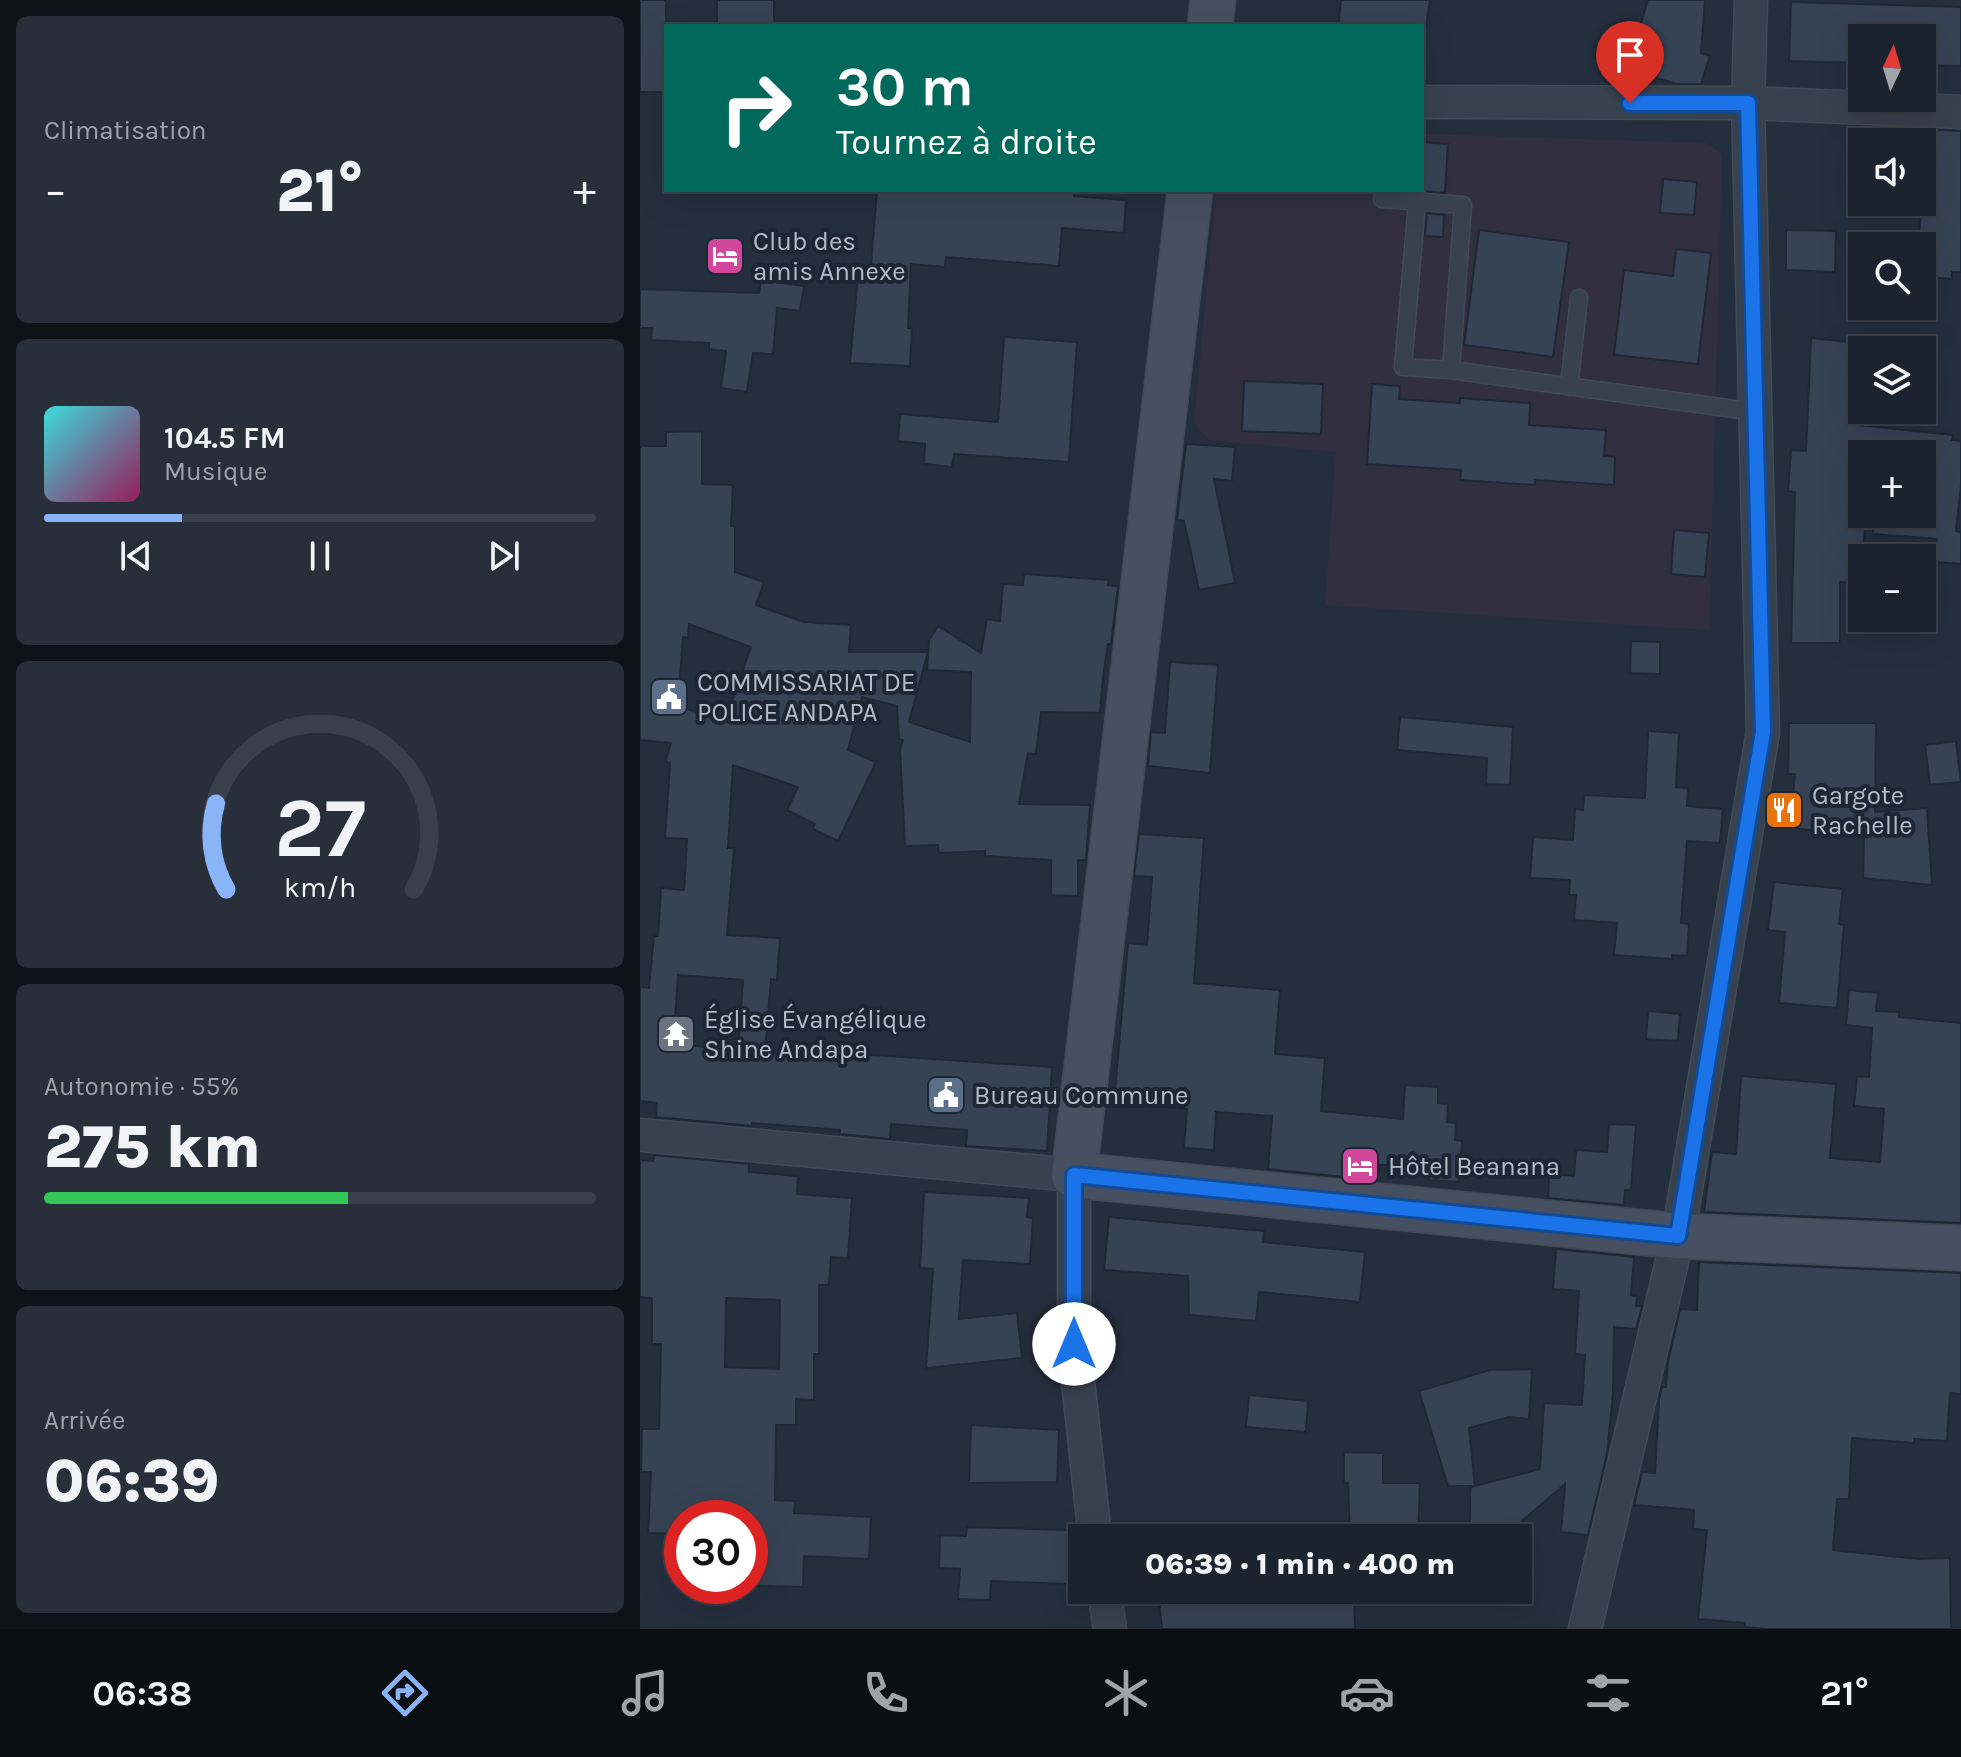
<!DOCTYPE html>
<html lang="fr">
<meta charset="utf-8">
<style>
body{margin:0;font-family:Karla,sans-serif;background:#282f3a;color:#f1f3f6;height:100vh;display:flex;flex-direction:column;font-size:30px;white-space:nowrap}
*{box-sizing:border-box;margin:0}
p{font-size:26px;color:#a0a4aa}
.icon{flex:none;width:44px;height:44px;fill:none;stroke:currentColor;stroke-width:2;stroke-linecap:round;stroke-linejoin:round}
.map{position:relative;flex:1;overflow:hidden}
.panel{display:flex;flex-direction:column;gap:16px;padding:16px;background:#0f1319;width:640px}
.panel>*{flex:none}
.top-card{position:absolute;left:24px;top:24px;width:760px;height:168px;border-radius:0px;box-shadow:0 8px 32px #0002,0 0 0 2px #39404a;background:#00695c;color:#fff;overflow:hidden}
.needle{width:52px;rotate:4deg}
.tools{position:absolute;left:1208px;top:24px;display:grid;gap:16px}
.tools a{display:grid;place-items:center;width:88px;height:88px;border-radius:0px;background:#1b232e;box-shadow:0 8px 32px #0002,0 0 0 2px #39404a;font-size:40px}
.speed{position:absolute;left:24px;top:1500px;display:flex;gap:16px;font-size:40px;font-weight:700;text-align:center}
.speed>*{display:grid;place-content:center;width:104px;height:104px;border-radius:50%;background:#1b232e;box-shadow:0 8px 32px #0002,0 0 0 2px #39404a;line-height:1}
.speed .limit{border:12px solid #d22;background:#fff;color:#111}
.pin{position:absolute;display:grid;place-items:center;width:68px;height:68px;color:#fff;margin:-82px -34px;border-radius:50% 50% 50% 0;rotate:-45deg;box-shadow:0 0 8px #0007}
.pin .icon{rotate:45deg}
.me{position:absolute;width:88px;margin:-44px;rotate:0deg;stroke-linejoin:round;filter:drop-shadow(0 0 6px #0008)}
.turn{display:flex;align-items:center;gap:28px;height:168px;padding:0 40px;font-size:36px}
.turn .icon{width:104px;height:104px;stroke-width:2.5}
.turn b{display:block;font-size:56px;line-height:68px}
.big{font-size:60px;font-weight:800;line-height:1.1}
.panel .tile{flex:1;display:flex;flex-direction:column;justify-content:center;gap:12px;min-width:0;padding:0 28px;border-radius:12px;background:#282f3a}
.panel .dial{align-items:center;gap:0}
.dial svg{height:208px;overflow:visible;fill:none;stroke:#39404a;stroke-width:7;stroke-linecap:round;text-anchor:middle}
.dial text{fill:#f1f3f6;stroke:none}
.song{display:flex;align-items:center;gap:24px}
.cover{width:96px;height:96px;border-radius:12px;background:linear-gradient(135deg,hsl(180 70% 55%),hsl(330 70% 35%))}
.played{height:8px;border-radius:4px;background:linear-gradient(90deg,#8ab4f8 25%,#39404a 25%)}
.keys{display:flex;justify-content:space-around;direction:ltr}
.heat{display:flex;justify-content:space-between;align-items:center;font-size:44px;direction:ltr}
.charge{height:12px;border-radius:6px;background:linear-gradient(90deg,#34c759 55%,#39404a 0)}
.trip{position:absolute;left:428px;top:1524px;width:464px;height:80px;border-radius:0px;background:#1b232e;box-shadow:0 8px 32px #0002,0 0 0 2px #39404a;font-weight:800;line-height:80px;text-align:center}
.tab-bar{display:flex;height:128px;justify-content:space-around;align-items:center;background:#0b0e12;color:#a0a4aa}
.tab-bar .icon{width:56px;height:56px}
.tab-bar .current{color:#8ab4f8}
.tab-bar b{font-size:36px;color:#f1f3f6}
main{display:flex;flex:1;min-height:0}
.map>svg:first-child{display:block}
.medical{fill:#32303f}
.building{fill:#364354;stroke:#1f2835;stroke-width:2;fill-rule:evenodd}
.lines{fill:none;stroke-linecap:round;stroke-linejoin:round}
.lane-casing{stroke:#414a57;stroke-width:19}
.street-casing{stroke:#414a57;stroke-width:35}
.secondary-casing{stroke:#414a57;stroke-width:47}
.lane{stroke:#38414e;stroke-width:16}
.street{stroke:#38414e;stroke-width:32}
.secondary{stroke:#465061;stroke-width:44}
.route-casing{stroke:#114b97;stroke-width:20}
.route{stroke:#1a73e8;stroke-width:14}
.labels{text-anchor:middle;stroke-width:8;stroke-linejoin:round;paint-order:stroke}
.poi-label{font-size:26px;fill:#b4bcc9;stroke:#1d2633;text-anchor:start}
</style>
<main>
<section class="panel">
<div class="tile"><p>Climatisation</p>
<div class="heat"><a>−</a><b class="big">21°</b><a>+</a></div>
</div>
<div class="tile">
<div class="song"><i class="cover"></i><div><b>104.5 FM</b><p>Musique</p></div></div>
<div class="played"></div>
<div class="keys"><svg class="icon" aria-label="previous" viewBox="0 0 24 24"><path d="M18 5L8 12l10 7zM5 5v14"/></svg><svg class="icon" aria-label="pause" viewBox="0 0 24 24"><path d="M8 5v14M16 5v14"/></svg><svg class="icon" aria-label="next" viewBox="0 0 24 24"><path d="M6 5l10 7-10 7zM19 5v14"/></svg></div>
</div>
<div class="tile dial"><svg viewBox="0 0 100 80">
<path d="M14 69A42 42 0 1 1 86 69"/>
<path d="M14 69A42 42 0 0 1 10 36" stroke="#8ab4f8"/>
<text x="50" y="56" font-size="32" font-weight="700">27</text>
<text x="50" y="72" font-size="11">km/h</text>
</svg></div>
<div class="tile"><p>Autonomie · 55%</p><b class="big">275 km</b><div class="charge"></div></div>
<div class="tile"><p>Arrivée</p><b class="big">06:39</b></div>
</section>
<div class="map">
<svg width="1321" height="1629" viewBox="0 0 1321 1629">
<rect width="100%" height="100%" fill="#242f3e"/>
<path class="medical" d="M782 134 1066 143 1082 154 1069 630 685 605 696 452 569 440 554 423 576 190H782Z"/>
<path class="building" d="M0 0H26V92H0Z
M77 0H134V26H77Z
M701 0H790L786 26H698Z
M1008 0H1065L1061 53 1070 56 1061 84H1037L1016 78 1018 71 989 62Z
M1151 2 1321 7V66L1282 65V38H1222V63L1149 61Z
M1282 129 1321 131V272H1312V279L1287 277 1289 246H1278L1282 202Z
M782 142 808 144 805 193 782 191Z
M1023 179 1057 182 1054 215 1020 213Z
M237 190H434V196L486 200 484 233 422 228 419 266 306 257 305 267 271 264 268 328H272L270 366 210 363 218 276 230 277Z
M787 213 804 215 803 237 785 236Z
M839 230 929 242 913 357 824 345Z
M1146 230 1196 231 1195 272 1146 270Z
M1036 249 1071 253 1058 364 974 355 984 270 1033 276Z
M121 280 164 286 160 311 137 308 133 354 113 353 107 392 81 388 86 351 69 349V343L11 340 12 328H0V289L119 293Z
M364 337 437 342 429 462 314 454 312 467 284 464 285 444 258 441 260 414 358 422Z
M1171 338 1218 343 1210 424 1313 435 1312 440 1321 441V485L1316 531 1321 532V564L1295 562 1297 539 1233 534 1234 514H1282V454H1222V514H1226L1221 583 1200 582V643H1151L1155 492 1148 491 1151 450 1166 451Z
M604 381 683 384 681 434 602 431Z
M732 384 760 386 759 399 820 403V398L890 403 889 425 966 430 964 456 975 457 974 485 895 480V485L820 480 821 470 727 464Z
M62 431V484L93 485 91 526H95V572L124 582 116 605 164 622 211 625 209 652H288L269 722 330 742 331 672 287 670 289 640 298 626 341 653 347 619 360 621 363 584 383 585 384 574 469 580 468 585 478 586 471 644H468L463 678 460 713 401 712 396 754 388 753 379 804 450 805 446 860H438V896L411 895V860L345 856V851L299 853 298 845 265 846 260 750 263 740 259 739 257 706 222 697 208 750 236 762 198 841 173 829 175 824 147 810 158 787 93 765 88 848H94L87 935 140 938 137 980 131 979 125 1053 205 1059V1053L412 1067 407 1151 326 1146 327 1130 251 1124 250 1139 200 1134V1130L112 1123V1126L16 1117 17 1103 0 1101V987L9 988 14 936H18L21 888 44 890 47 839 25 838 30 763 25 762 31 743 0 740V446H26V432ZM49 624 111 647 85 721 38 706 43 637 48 638ZM38 975 103 980 98 1049 42 1045V1038H34Z
M546 444 595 447 592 481 574 479 595 583 559 590 544 521 537 520Z
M1034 530 1069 533 1065 577 1031 574Z
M991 641 1020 642V674L990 673Z
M530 662 578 665 570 773 508 766 511 732 525 733Z
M760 717 873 727 870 785 846 784 847 758 757 750Z
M1149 723H1236L1235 812 1287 808 1292 885 1223 878 1224 835 1150 828 1155 774H1148Z
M1008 731 1039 733 1036 787 1048 788 1047 806 1083 809 1080 843 1047 841 1041 923 1049 924 1047 956 1032 955V959L974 955 977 923 934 920 936 895H929L930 880 890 878 893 837 933 840 935 809 943 810 944 795 1005 798Z
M1316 741 1321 782 1290 785 1285 745Z
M499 834 564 838 554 983 640 990 635 1054 685 1058 681 1111 763 1119 765 1085 798 1087V1103L808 1104 807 1122 816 1123 815 1140 822 1141 819 1182 789 1180 790 1165H740V1171H733L732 1180 628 1169 632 1116 576 1112 574 1150 544 1148 547 1109 474 1102 488 943 507 945 512 877 494 876Z
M1134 882 1203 889 1199 924 1204 925 1197 1008 1139 1003 1145 932 1128 930Z
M1209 990 1238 993 1236 1011 1259 1012V1017L1321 1023V1223L1064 1212 1072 1152 1096 1154 1101 1076 1196 1084 1190 1158 1240 1162 1244 1109 1214 1106 1217 1076 1229 1077 1232 1028 1206 1025Z
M1008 1011 1040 1014 1038 1041 1006 1039Z
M969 1124 996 1125 991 1190H985L984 1205 908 1198 909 1174 934 1176 936 1150 967 1152Z
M14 1155 109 1164V1172L158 1176 157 1194 212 1198 208 1258 191 1257 189 1285H179V1354H174V1400L156 1399V1425H136L135 1500 155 1501 154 1513 231 1517 229 1559 164 1556 163 1587 119 1586 122 1535H110V1518H42V1534L8 1533 11 1472H1L2 1429H19L21 1344H12V1298L0 1297V1160L13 1161ZM86 1298 140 1300 139 1369 85 1367Z
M284 1192 389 1198 387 1217 393 1218 390 1264 323 1260 319 1319 377 1313 382 1358 286 1368 293 1269 280 1268Z
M469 1217 624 1231 623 1242 725 1252 720 1302 619 1292 616 1321 549 1315 548 1276 464 1270Z
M916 1249 994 1257 991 1295 997 1296 996 1306H1002L996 1329 974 1327 973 1394 967 1454 948 1535 921 1532 925 1484 862 1538H830V1488L835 1486H808L779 1391 850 1370 892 1369 889 1419 869 1417 829 1428 835 1486 900 1469 904 1403 942 1405 945 1355 935 1354 939 1291 913 1289Z
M1059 1262 1321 1273V1394L1310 1393 1307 1441 1274 1439V1443L1212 1438 1209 1499H1197L1193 1550 1279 1559 1310 1558 1311 1629H1126L1105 1627V1623L1058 1619 1067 1530 1053 1529 1054 1510 994 1505 1002 1472 1015 1473 1019 1400 1022 1387H1026L1028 1362 1040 1309 1057 1310Z
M609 1395 668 1401 666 1432 606 1427Z
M331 1425 419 1430 417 1482 329 1483Z
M704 1452 743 1453V1483H780L778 1538H710L708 1483H704Z
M327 1527 431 1530 429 1584 351 1581 350 1600 318 1599 320 1569 299 1568 300 1535 326 1536Z
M518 1590H714L715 1629H522Z"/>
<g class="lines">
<g class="lane-casing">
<path id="lane" d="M742 199 823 205 811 370
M777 202 763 367 811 370 1116 412
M929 387 939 298"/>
</g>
<g class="street-casing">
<path id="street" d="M782 102 1108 103 1321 112
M0 1135 434 1175V1344L455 1538
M464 1590 470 1629
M945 1629 1038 1236 1123 732 1108 103 1111 0"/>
</g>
<g class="secondary-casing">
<path id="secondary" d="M570 26 573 0
M550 190 434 1175 1038 1236 1321 1248"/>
</g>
<use href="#lane" class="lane"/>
<use href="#street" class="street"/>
<use href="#secondary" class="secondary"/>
</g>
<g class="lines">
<g class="route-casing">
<path id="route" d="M434 1344V1175L1038 1236 1123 732 1108 103H990"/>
</g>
<use href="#route" class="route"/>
</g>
<defs>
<g id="hotel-square" transform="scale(2)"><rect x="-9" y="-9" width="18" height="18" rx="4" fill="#d1479c" stroke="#1d2633"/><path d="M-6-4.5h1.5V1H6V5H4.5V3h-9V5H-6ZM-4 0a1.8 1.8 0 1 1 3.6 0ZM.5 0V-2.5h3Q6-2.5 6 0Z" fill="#fff"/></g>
<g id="civic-square" transform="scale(2)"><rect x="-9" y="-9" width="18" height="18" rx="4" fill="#5c6f8a" stroke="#1d2633"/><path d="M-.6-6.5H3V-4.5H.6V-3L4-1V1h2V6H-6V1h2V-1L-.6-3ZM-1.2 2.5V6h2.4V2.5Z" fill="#fff"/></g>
<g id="restaurant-square" transform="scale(2)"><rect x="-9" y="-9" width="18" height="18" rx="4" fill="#e8710a" stroke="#1d2633"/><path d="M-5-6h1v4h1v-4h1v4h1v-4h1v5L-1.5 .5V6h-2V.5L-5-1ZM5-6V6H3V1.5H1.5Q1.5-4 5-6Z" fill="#fff"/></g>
<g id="temple-square" transform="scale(2)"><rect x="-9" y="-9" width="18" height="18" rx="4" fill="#6b7280" stroke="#1d2633"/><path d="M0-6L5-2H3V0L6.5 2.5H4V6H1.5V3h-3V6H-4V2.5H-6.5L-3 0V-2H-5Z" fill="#fff"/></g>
</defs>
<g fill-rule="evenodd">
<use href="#hotel-square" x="85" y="256"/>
<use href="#civic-square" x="29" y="697"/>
<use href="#restaurant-square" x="1144" y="810"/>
<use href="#temple-square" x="36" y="1034"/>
<use href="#civic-square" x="306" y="1095"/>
<use href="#hotel-square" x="720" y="1166"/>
</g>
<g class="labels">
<g class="poi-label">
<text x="113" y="250">Club des<tspan x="113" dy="30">amis Annexe</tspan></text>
<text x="57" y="691">COMMISSARIAT DE<tspan x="57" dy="30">POLICE ANDAPA</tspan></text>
<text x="1172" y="804">Gargote<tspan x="1172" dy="30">Rachelle</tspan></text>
<text x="64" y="1028">Église Évangélique<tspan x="64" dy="30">Shine Andapa</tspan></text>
<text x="334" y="1104">Bureau Commune</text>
<text x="748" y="1175">Hôtel Beanana</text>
</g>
</g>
</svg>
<div class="tools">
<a><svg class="needle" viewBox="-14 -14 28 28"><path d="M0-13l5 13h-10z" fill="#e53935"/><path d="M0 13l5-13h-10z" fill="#a0a4aa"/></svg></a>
<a><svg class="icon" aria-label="sound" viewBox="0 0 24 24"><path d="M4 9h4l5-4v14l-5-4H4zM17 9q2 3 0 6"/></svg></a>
<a><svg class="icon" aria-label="search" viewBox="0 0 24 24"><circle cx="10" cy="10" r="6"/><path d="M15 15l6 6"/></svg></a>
<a><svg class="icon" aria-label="layers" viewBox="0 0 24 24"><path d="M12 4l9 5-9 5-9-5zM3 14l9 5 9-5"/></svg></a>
<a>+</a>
<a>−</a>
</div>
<div class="speed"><div class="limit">30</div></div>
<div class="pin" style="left:990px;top:103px;background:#d93025"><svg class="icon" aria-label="arrive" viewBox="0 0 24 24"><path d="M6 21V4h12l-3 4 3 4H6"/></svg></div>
<svg class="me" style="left:434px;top:1344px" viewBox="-20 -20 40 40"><circle r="19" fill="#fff"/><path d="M0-13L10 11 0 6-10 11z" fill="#1a73e8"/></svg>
<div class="trip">06:39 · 1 min · 400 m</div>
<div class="top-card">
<div class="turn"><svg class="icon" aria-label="right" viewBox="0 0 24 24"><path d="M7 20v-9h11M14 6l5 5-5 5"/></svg><div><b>30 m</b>Tournez à droite</div></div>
</div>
</div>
</main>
<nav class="tab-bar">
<b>06:38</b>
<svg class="icon current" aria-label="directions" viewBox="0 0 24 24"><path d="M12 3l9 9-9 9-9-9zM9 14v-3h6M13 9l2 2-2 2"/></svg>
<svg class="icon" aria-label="music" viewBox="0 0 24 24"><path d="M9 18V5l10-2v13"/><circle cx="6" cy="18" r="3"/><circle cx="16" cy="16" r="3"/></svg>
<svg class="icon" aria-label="phone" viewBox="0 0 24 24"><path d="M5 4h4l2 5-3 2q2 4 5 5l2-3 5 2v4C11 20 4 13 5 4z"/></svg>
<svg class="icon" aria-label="climate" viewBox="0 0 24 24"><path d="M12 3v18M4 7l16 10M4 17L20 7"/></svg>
<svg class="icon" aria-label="car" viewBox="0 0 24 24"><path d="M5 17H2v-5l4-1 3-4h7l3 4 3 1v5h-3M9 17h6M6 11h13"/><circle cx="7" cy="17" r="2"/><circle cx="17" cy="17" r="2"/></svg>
<svg class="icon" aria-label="filters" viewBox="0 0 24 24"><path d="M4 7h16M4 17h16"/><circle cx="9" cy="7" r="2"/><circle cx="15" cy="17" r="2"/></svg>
<b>21°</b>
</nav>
